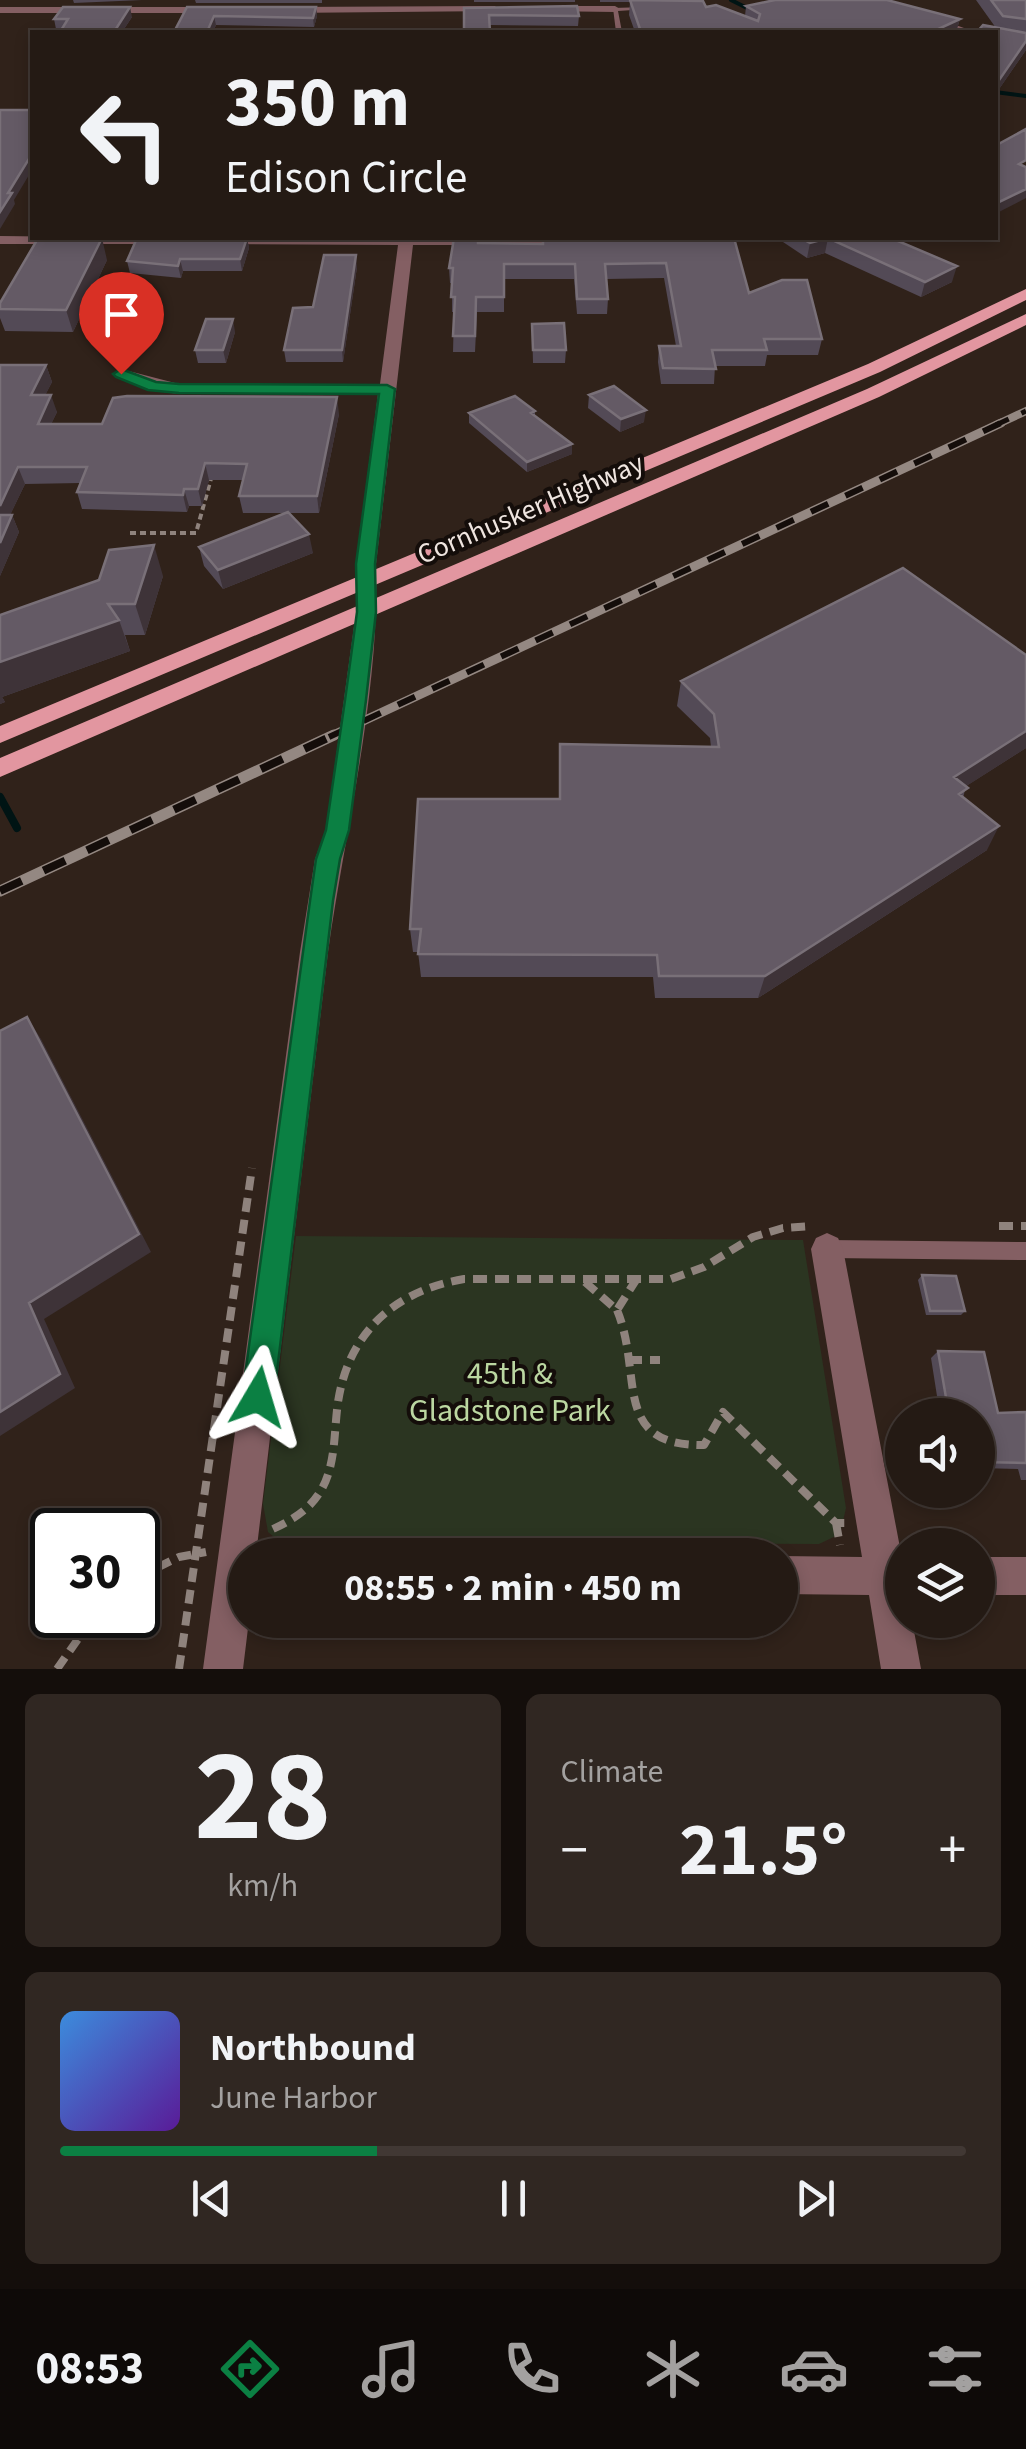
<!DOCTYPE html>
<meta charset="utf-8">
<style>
body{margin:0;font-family:"Source Sans 3",sans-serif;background:#302722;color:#f1f3f6;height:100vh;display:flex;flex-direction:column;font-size:38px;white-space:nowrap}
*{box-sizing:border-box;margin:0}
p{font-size:32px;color:#a3a1a0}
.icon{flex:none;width:55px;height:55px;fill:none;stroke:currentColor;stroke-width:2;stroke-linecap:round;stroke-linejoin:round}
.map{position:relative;height:1669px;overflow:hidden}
.side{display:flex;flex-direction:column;gap:25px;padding:25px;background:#140e0b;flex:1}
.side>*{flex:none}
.hud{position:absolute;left:30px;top:30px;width:968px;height:210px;border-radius:0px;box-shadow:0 5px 15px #0003,0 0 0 2px #413834;background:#241a14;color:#f1f3f6;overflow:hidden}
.buttons{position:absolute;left:885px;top:1398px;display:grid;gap:20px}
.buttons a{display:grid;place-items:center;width:110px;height:110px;border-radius:50%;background:#241a14;box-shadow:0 5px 15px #0003,0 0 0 2px #413834;font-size:50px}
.speed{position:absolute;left:30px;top:1508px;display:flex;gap:20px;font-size:50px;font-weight:700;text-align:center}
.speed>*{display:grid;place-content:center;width:130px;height:130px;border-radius:50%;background:#241a14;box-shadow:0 5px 15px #0003,0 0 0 2px #413834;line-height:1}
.speed .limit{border:5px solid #111;border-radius:15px;background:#fff;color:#111}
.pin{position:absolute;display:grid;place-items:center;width:85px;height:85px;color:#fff;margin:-102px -42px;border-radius:50% 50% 50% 0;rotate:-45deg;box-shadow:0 0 10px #0007}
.pin .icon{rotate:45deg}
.me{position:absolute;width:110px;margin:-55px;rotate:7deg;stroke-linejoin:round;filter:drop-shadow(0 0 8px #0008)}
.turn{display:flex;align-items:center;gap:35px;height:210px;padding:0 30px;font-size:45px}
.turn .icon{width:130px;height:130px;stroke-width:2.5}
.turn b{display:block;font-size:70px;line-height:85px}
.big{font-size:75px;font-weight:700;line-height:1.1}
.side .card{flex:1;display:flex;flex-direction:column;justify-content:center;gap:15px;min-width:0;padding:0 35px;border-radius:15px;background:#302722}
.side .dial{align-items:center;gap:0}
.dial b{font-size:130px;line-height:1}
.song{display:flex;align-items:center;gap:30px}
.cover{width:120px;height:120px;border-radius:15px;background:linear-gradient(135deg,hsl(210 70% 55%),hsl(270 70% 35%))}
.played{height:10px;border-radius:5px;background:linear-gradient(90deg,#0b8043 35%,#413834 35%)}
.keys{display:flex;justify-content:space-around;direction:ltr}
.heat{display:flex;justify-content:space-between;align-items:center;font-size:55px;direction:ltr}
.side .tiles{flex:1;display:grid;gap:25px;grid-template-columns:1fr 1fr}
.card:last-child{grid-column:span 2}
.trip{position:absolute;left:228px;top:1538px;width:570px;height:100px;border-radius:50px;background:#241a14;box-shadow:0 5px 15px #0003,0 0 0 2px #413834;font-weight:700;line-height:100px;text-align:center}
.menu{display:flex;height:160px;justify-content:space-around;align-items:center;background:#0e0a08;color:#a3a1a0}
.menu .icon{width:70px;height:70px}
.menu .on{color:#0b8043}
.menu b{font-size:45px;color:#f1f3f6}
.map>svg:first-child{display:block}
.green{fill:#2b3521}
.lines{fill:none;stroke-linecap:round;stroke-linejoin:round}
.stream-far1{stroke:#001414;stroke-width:4}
.stream{stroke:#001414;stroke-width:8}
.path-far1{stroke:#8f837d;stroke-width:4;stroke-dasharray:6 4;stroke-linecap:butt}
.path{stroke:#8f837d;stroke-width:8;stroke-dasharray:14 8;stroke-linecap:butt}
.service{fill:#845f63;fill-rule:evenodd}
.minor{fill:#845f63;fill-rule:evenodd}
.primary{fill:#e296a0;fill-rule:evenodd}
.rail-far2-casing{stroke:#948882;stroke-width:8}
.rail-far1-casing{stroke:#948882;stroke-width:9}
.rail-casing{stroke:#948882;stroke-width:11}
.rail-far2{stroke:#140d0a;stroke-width:5;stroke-dasharray:14;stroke-linecap:butt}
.rail-far1{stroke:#140d0a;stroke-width:6;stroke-dasharray:19;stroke-linecap:butt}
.rail{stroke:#140d0a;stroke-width:8;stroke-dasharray:24;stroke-linecap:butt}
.wall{fill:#534a56}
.shaded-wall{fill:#3e3338}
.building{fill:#645a65;stroke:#797078;stroke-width:2.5}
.route{fill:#0b8043;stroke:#07532c;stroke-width:2.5}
.labels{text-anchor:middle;stroke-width:8;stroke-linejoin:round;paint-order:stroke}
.street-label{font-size:28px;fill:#efe5e0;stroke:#140d0a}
.near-park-label{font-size:32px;fill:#bbd7a1;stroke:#140d0a}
</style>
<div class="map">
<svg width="1026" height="1669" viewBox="0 0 1026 1669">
<rect width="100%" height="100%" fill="#30221a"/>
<path class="green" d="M296 1236 803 1240 846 1508 840 1534 819 1544 280 1542 268 1532 263 1504Z"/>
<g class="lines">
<path class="stream-far1" d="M731 0 755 12
M995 92 1026 96"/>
<path class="stream" d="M0 797 17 828"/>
<path class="path-far1" d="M130 533H196L212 475"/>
<path class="path" d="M999 1226H1026
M585 1282 617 1310 636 1280
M617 1310C644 1375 610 1446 704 1445L723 1412 836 1523H845
M628 1360H660
M836 1523 840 1545
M273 1529C292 1520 309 1510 320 1492 335 1468 334 1437 337 1410 345 1336 392 1291 464 1279H671L704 1267 753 1237 783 1228 813 1226
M138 1577 179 1557 206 1552
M57 1669 95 1615
M179 1669 252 1168"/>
<path class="service" d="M613 8 645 7 648 9 618 11 622 32H616Z
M827 1240 1026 1242V1260L827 1258 821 1255 818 1249 821 1243Z"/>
<path class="minor" d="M872 0H887L975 32H960Z
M495 6 499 11 285 13 280 10 285 7Z
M545 6H615L620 9 615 12 541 11Z
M0 7H220L225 10 220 13H0Z
M0 236 174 238 175 240 168 244H0Z
M207 238H577L580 241 573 245H413L376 564C380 695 346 824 328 952L256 1555H245V1620H249L243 1669H203L300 952 315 859 326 830 356 612V564L378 394H179L148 390 112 374 121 369 179 384H380L398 245 213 244 208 243Z
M827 1233 838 1238 843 1249 902 1558V1620H912L921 1669H881L869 1595 780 1594V1556L862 1557 811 1249 816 1238Z
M978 1557H1026V1595H978Z"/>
<path class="primary" d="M1026 289V300L880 372 0 743V726L868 364Z
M1026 314V325L879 397 0 777V758L867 389Z"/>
<g class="rail-far2-casing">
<path id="rail-far2" d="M996 425 1026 411"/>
</g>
<g class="rail-far1-casing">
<path id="rail-far1" d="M329 737 1001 423"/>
</g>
<g class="rail-casing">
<path id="rail" d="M0 891 334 735"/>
</g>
<use href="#rail-far2" class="rail-far2"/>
<use href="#rail-far1" class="rail-far1"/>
<use href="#rail" class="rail"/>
</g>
<path class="wall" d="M73 0H142L74 3Z
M195 0H322V3H196Z
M474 0H575V2H474Z
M600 0H698L706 7 745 16 746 6 960 19 956 32H635L629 15 630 2H600Z
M976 0H1026V50L995 95 996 28Z
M187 7H316L317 16 314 27 216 25 213 32H174Z
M464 8 579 16 578 26 490 25V32H464Z
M132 17 122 32H60L62 29H56L54 19Z
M247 238 249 248 242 271H183L181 278 130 273 127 261Z
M734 238 749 293 822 339 818 355H767L765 366H715L714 384H661L658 362 659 346H676L664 278 607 279 608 299 607 314H577L574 279H504V312H477L475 352H453L454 312H452V283H450L449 268 478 243 543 244Z
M777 238H891L952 282 921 297 825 253 807 258Z
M107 260 73 332 5 331 0 318V303Z
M357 267 343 362H286L284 350 313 307Z
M532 324 566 350 565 363H533Z
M235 332 226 363H198L195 350Z
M0 365H46L52 382 45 395 57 412 51 424H102L339 414 319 513H289L313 553 223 589 204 566 199 547 285 513H243L239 496 243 480H209L202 506H189L187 512 82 509 77 492 80 483 25 484 10 515H12L19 532 0 576Z
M589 395 644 422 620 432 588 408Z
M535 411V415L572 454 527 472 469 423V413Z
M163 576 145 635H125L130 651 2 697 5 702 0 704V615Z
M1026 655V748L966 786 963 798 987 850 758 998H655L653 977H421L418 952H413L410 929 559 799 560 744 711 747 710 738 677 706 681 681Z
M922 1275 965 1311 961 1315H926L918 1280Z
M938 1351 998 1413 1026 1412V1480H1021L1018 1469 978 1468V1415H940L931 1358Z"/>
<path class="shaded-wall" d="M130 7 132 17 122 32H114Z
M316 7 317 16 314 27 313 18Z
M214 16 216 25 213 32H207Z
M960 19 956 32H932Z
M1026 41V50L995 95V86Z
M32 154V170L14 200 15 204 0 229V212L8 193Z
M1026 189V198L995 214V204Z
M102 238 107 260 73 332 66 310Z
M247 238 249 248 242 271 240 259Z
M828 238 825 253 807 258 810 243Z
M356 255 357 267 343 362 342 350Z
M180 259 183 271 181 278 178 266Z
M957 266 952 282 921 297 925 282Z
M233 319 235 332 226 363 223 350Z
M46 365 52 382 37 412 31 395Z
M51 395 57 412 43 441 38 424Z
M337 397 339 414 319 513 317 496Z
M646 410 644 422 620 432 621 419Z
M572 444V454L527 472V462Z
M205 463 209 480 202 506 198 489Z
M18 467 25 484 2 532 0 527V506Z
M184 489 189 506 187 512 183 495Z
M12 515 19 532 0 576V543Z
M309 534 313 553 223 589 218 570Z
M154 545 163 576 145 635 135 604Z
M119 620 130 651 2 697 5 702 0 704V662Z
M1026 731V748L943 801 954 777Z
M999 826 987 850 758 998 765 976Z
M27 1017 41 1039 151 1252 44 1319 75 1388 0 1436V1412L29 1303Z"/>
<path class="building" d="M630 0 703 1 706 7 716 5 758 21 760 14 746 6 775 0H887L960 19 932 32H641Z
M991 0H1026V19L1003 16Z
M577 6 579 16 489 15 490 32 464 31V8Z
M63 7H130L114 32H60L68 19H54Z
M187 7H316L313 18 214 16 207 32H174Z
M983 25 1026 33V41L995 86V32H977Z
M0 110H32V154L8 193H12L0 212Z
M1026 129V160L1019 164 1026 167V189L995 204V146Z
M102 238 66 310 0 309V303L37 240Z
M137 238H247L240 259H180L178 266 127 261Z
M454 238H478V243L543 244V238H734L749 293 782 280H807L822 339H764L767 350H712L716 369 663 368 659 346H681L666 263 605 264 608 299H577L575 264H504V297H476L475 336H453L455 297H451L453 268H449Z
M801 238H891L957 266 925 282 828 238 810 243Z
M324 255H356L342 350H284L293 308 313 307Z
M206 319H233L223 350H195Z
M564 323 566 350H533L532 324Z
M0 365H46L31 395H51L38 424H102L113 398 127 396 337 397 317 496H239L247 464 205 463 198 489H184L183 495 77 492 87 467H18L0 506Z
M614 386 646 410 621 419 589 395Z
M515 396 535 411 531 413 572 444 527 462 469 413Z
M288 512 309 534 218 570 199 547Z
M0 515H12L0 543Z
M154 545 135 604H108L119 620 0 662V615L99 580 109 550Z
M903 568 1026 655V731L954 777 968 788 959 794 999 826 765 976H659L657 955 418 954 421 929H410L418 799H560V744L719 747 714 714 681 681Z
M27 1017 139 1234 29 1303 60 1374 0 1412V1031Z
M922 1275 956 1276 965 1311H930Z
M938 1351 984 1352 998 1413 1026 1412V1463L978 1462V1415H949Z"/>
<path class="route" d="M121 369 156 382 179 384 387 385 395 389 375 564 376 612 366 700 349 830 340 859 333 901 274 1397 269 1408 258 1413 247 1408 242 1397 310 901 316 859 326 830 345 700 357 612 356 564 379 394 179 393 148 390 116 377 113 374Z"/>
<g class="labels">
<g class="street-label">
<text transform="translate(530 508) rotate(-23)" y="10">Cornhusker Highway</text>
</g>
<g class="near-park-label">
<text x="510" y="1384">45th &amp;<tspan x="510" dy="37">Gladstone Park</tspan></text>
</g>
</g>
</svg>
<div class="buttons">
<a><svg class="icon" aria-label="sound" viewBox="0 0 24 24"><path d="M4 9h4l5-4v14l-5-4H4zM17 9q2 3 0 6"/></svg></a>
<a><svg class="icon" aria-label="layers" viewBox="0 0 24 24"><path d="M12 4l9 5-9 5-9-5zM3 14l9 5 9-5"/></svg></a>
</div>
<div class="speed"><div class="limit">30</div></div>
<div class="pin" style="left:121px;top:374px;background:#d93025"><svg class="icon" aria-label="arrive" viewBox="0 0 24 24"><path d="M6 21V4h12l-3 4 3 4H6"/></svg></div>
<svg class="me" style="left:258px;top:1397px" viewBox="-20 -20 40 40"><path d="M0-17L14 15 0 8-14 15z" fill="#0b8043" stroke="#fff" stroke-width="4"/></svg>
<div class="trip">08:55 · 2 min · 450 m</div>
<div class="hud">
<div class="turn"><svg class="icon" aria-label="left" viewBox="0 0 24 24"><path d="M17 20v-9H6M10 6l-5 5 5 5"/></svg><div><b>350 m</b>Edison Circle</div></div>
</div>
</div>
<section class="side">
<div class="tiles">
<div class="card dial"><b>28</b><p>km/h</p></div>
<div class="card"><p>Climate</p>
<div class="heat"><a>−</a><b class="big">21.5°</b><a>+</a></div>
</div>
<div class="card">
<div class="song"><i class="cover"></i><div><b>Northbound</b><p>June Harbor</p></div></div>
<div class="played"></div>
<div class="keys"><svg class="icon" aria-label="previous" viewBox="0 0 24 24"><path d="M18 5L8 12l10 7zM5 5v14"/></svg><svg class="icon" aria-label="pause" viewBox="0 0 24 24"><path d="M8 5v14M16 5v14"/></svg><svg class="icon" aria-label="next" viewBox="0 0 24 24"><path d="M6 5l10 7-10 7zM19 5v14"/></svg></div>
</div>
</div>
</section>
<nav class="menu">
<b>08:53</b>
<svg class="icon on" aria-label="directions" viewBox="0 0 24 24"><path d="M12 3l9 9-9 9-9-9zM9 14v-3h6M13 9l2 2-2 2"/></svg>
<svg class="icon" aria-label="music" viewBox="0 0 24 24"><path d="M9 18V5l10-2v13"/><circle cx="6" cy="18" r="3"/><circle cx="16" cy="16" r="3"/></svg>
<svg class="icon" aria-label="phone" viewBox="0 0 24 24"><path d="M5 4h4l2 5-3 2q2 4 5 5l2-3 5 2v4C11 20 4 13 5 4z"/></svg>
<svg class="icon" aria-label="climate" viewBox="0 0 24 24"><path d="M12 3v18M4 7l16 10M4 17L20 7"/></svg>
<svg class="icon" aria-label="car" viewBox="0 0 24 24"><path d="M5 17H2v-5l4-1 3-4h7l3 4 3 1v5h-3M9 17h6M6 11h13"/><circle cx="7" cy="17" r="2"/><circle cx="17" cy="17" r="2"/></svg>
<svg class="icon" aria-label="filters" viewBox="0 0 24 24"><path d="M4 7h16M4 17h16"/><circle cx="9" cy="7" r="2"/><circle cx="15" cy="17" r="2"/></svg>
</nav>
